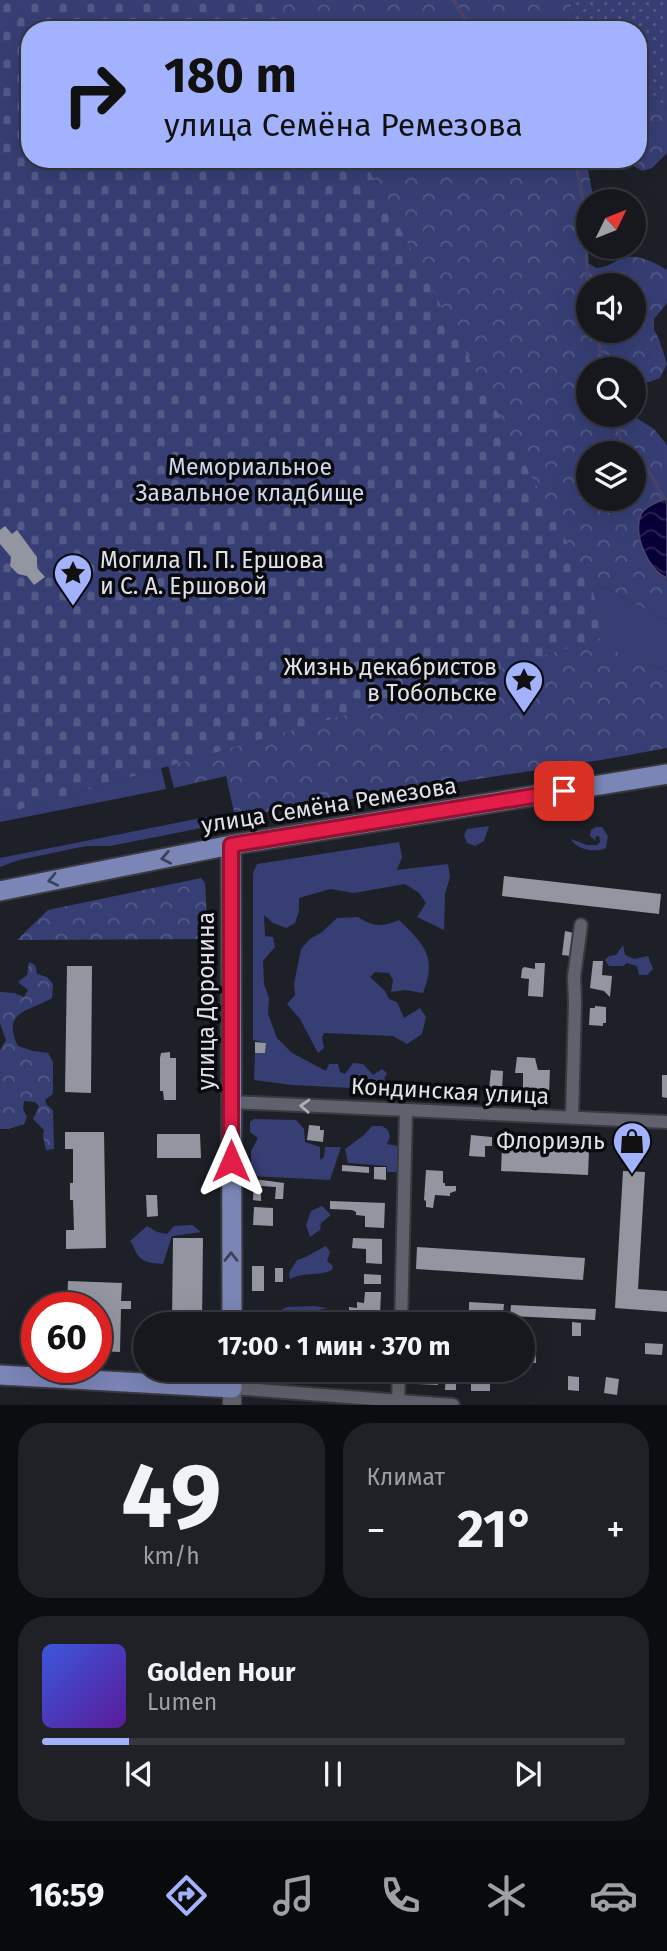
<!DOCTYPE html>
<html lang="ru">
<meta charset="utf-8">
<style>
body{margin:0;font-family:"Fira Sans",sans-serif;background:#1f2127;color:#f1f3f6;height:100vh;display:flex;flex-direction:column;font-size:26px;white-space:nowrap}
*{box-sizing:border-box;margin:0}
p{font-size:23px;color:#9ea0a4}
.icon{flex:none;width:38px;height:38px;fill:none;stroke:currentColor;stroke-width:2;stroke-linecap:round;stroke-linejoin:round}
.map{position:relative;height:1405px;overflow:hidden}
.sheet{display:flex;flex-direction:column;gap:18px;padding:18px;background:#0c0d10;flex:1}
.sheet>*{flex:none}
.hud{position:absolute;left:21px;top:21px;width:626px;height:147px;border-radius:28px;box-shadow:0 7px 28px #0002,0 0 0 2px #35373c;background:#a2b2fd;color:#111;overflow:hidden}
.needle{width:46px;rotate:47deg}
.controls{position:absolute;left:576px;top:189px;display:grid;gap:14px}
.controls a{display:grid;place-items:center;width:70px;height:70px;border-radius:50%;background:#16181e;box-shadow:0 7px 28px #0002,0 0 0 2px #35373c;font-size:35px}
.speed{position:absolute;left:21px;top:1292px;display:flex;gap:14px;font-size:35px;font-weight:700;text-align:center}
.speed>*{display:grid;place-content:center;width:91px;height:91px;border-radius:50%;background:#16181e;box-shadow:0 7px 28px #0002,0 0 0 2px #35373c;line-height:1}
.speed .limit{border:10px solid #d22;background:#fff;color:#111}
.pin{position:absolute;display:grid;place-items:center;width:60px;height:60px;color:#fff;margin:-30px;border-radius:14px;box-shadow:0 4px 10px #0006}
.me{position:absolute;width:77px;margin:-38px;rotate:0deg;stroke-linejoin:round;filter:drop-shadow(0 0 5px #0008)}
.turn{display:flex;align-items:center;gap:24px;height:147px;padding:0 28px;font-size:32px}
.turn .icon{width:91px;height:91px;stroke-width:2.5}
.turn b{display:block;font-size:49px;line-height:60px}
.big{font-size:52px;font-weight:700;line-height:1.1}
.sheet .tile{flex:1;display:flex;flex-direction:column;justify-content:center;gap:10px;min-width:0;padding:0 24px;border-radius:28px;background:#1f2127}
.sheet .dial{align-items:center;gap:0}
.dial b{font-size:91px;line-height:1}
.song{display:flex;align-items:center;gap:21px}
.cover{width:84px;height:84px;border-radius:10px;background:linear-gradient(135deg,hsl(230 70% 55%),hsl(270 70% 35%))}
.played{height:7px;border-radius:4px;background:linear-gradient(90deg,#a2b2fd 15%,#35373c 15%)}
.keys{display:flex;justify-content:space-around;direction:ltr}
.heat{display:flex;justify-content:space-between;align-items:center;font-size:38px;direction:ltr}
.sheet .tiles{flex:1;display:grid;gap:18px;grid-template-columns:1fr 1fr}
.tile:last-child{grid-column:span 2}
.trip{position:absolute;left:133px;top:1312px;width:402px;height:70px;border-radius:35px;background:#16181e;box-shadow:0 7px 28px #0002,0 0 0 2px #35373c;font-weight:700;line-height:70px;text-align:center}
.tab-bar{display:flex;height:112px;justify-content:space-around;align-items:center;background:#090a0c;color:#9ea0a4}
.tab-bar .icon{width:49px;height:49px}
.tab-bar .selected{color:#a2b2fd}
.tab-bar b{font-size:32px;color:#f1f3f6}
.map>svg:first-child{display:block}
.grass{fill:#363e74}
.forest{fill:url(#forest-crowns);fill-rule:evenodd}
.cemetery{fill:url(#cemetery-stones)}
.garden{fill:url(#garden-dots)}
.water{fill:url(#water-waves);stroke:#48446c;stroke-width:2}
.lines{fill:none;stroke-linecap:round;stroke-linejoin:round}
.stream{stroke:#48446c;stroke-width:3.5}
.building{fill:#9395a1}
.street-casing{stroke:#383a40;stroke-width:16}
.secondary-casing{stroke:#383a40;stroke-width:21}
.primary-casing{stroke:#383a40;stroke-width:23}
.street{stroke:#5f626c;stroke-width:12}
.secondary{stroke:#5f626c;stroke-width:18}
.primary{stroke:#7b85b6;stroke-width:19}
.oneway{stroke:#3c415a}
.oneway2{stroke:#acafb6}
.route-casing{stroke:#92132f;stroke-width:18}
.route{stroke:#e11d48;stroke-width:12}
.labels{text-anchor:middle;stroke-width:7;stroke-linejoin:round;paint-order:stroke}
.park-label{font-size:23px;fill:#d0d6ec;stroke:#090a0e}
.poi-label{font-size:23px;fill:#e0e2e8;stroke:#090a0e;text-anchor:end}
.street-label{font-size:23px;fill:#e0e2e8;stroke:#090a0e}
</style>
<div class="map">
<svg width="667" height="1405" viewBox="0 0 667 1405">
<defs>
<pattern id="forest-crowns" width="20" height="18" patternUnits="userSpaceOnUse" patternTransform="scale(1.75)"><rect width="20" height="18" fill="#363e74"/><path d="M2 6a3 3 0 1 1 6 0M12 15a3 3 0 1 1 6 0" fill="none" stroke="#535a88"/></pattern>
<pattern id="cemetery-stones" width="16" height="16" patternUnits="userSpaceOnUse" patternTransform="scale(1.75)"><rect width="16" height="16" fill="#363e74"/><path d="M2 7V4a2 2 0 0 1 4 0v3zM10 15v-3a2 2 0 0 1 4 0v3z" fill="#535a88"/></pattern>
<pattern id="garden-dots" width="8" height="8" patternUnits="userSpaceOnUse" patternTransform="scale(1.75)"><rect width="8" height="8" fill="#363e74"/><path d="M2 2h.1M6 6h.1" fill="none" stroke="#535a88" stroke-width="1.8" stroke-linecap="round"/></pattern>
<pattern id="water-waves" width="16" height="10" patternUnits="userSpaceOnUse" patternTransform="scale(1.75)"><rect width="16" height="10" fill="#070037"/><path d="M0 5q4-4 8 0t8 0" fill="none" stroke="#2b2554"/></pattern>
</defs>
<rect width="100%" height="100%" fill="#1e2028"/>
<path class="grass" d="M602 586 658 616 667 619V672L649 664 457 682 593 592 596 587Z
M161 768 166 789 0 822V815Z
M216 815 223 822 222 824 110 846H86L19 860 0 867V858Z
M489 826 484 841 475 846 467 843 464 835 467 829Z
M596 827H602L608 836 606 848C595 853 577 850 571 839L587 845H597L600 842 599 836 595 837 596 841 590 836 591 830Z
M399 842 402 857 397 870 448 864 450 877 445 894 444 930 417 917 426 903 419 893 405 884 354 893 330 889 299 898V911L295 923 286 928 273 923 264 915 265 936 273 937 275 947 263 961 264 984 269 998 268 1014 277 1038 292 1053 326 1071 329 1064H338L340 1072 345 1074 353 1063 363 1064 373 1075 382 1069 387 1073 384 1079 389 1082 388 1089 381 1092 372 1089 292 1085 254 1080 255 1053H265L266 1043 253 1040V873L257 864Z
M358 917C373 927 383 927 399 920 425 945 437 957 423 993L405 990 391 992 393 980 389 973 375 972 370 977 385 991 389 999 397 1002 404 1018 420 1008 426 1017 422 1034 407 1044 393 1036 324 1033 322 1037 324 1048 318 1053 300 1019 287 1004 295 995 294 984 301 949 310 939 322 932 337 918Z
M623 945 625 955 634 959 648 956 653 969 647 975H639L637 966 627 963 623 966H609L605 960 609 956 616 955Z
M254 1119 296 1120 304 1129 305 1142 320 1147V1160L324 1157 325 1147H341L330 1180 251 1176V1151L258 1138 250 1132V1122Z
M372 1126H382L388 1130 390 1137 387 1144 397 1146 400 1154 401 1166 396 1172H387V1166L348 1163 345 1149 364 1135Z
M322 1206 331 1215 321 1223 320 1230 310 1237 306 1225 311 1211Z
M192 1225 201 1232 172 1236 163 1264C152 1263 141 1263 136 1252 134 1248 133 1244 130 1241L147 1226 157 1232 167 1234 174 1226Z
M326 1246 330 1252 327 1261 333 1266 332 1270C317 1277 307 1271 290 1279L289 1273 297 1260C309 1257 315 1251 326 1246Z
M314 1306 328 1308 308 1312 302 1320 301 1325H251V1319L273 1314 287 1307Z"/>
<path class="forest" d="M0 0H571L572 30H30V159H590L588 170 594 201H588C588 221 584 244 588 263L596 268C610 267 612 262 623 258 637 253 656 263 667 270V303L654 319V330L659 339 667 364 660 378 634 387V369H588V415H632L654 429 667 445V500L664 499 639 528C642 548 646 569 667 578V619L658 616 602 586 596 587 593 592 604 637 626 661 648 659 649 664 667 672V748L607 759 235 817 226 776 174 788 168 765 0 815ZM588 285H634V331H588ZM588 453H634V499H588Z
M639 82 647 86 667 109V153L652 168 642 171 623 159H639Z
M201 878 205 883 208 939 17 940 48 910Z
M29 962 35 965 37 974 47 977 53 984 52 998C28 1012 1 1011 18 1046L33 1051 48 1053 53 1062V1094L45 1100 47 1105 53 1110 54 1149 46 1150 43 1136 44 1130 33 1119 39 1106 35 1102 24 1101 23 1109 27 1117 24 1124 9 1129H0V1050L6 1040 0 1023V992L14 993 24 997 28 990 18 982 27 975Z"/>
<path class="cemetery" d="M0 0H279L295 30H30V159H363L593 592 604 637 448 685 0 815Z"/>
<path class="garden" d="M571 0H667V109L647 87 639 82V30H572Z"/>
<path class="water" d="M664 499 667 500V578C648 571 632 534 641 514 645 506 656 503 664 499Z"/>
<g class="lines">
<path class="stream" d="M453 0 473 30
M575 159 585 212 588 298
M596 331 604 369
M615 415 621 442 633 453
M634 453 650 473 664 499"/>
</g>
<path class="building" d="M5 526 12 534 17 530 37 557V568L45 577 34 585 27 576 18 574 10 566 11 557 0 544V530Z
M504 876 661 894 659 914 502 896Z
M565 931 574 933 571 956 562 955Z
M593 961H603L602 975 612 976 610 997 604 991 590 988Z
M535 963H545L543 997 528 996 529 979 521 978 522 969 524 967 535 969Z
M67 966H92L91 1093 65 1092Z
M595 1006 606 1007V1023H603V1026L589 1025 590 1008H595Z
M255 1042 266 1043 265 1053H255Z
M170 1052V1058H176V1100H164L163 1091H160V1058L161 1053Z
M517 1057 535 1058 538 1070H550L549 1093 523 1092V1073H515Z
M491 1070 503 1071 502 1090 489 1089Z
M662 1075H667V1098L662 1097Z
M309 1125 320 1126V1130H324L323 1142 307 1140Z
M65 1132H104L106 1248 66 1249V1230H74L73 1200H70V1183H73V1149H65Z
M157 1134H200L201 1158H157Z
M471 1135 492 1137V1146H485V1157L469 1156Z
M520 1140H528L532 1144 557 1146 561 1142H570L573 1150 589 1151 588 1175 501 1171 502 1147 516 1148Z
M342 1165 369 1167V1173L342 1171Z
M374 1167H386V1180L374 1179Z
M426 1170 443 1171V1183H445V1186H456V1191L450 1193V1196L435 1195 433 1208 426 1207V1201L424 1200Z
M623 1171 645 1172 638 1289 667 1291V1312L615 1308Z
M254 1179 284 1183 283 1199H275L276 1187 261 1186V1201L253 1200Z
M146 1195H157L158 1216 147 1217Z
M330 1201 385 1203 384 1228 365 1227V1216L356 1215V1212L352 1210 330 1209Z
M254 1207 273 1208V1226L253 1225Z
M173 1238H203L202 1325H172Z
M353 1238 382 1239V1264L366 1263V1249L352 1248Z
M417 1247 585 1258 583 1280 416 1269Z
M252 1266H264V1291H252Z
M275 1268H283V1282H275Z
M364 1274 381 1275V1284H364Z
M68 1281 122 1283 121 1301H131V1309H121L120 1352 96 1351V1307H67Z
M365 1292H381L380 1315 349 1313V1307L357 1308V1302L364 1303Z
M469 1302 504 1304 503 1315 469 1312Z
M511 1305 596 1309 595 1320 510 1316Z
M418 1312 468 1314 467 1324 418 1322Z
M572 1322 581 1323V1336H572Z
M523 1343 536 1344V1363L523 1362Z
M645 1343 663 1344 662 1355 645 1354Z
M253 1370H288V1377L252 1375Z
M322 1370H335L334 1377H322Z
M348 1370H378L377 1380 348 1379Z
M418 1370H438V1385L417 1384Z
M446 1370H462V1373H456V1390H445Z
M471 1370H490V1391H471Z
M568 1376 579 1377V1391L568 1390Z
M606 1377 619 1379 617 1395 604 1393Z"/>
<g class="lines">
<g class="street-casing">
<path id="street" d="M230 1102 667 1122
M572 1118 575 1003 574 977 581 925
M401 1325 406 1110
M232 1388 453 1405
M398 1405 399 1370"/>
</g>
<g class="secondary-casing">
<path id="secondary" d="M232 1405V1388"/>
</g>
<g class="primary-casing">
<path id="primary" d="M231 845 232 1325
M0 891 231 845 667 774
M0 1375 232 1388V1370"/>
</g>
<use href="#street" class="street"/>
<use href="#secondary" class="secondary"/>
<use href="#primary" class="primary"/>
</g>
<defs><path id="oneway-chevron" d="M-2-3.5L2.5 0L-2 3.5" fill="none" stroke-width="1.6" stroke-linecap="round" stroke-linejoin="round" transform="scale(1.75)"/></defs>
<g class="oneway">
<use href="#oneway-chevron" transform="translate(166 858) rotate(169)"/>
<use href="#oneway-chevron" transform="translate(53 880) rotate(168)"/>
<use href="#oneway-chevron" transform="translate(231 1257) rotate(-90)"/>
</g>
<use class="oneway2" href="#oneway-chevron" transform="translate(305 1106) rotate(-177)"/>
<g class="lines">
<g class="route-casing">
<path id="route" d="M231 1161V845L564 791"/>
</g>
<use href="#route" class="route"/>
</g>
<defs>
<g id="sight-pin" transform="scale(2.0125)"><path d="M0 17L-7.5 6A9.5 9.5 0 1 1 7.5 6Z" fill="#a2b2fd" stroke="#090a0e"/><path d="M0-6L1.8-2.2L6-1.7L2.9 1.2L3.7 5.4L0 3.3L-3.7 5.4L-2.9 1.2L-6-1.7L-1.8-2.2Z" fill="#111"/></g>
<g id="shop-pin" transform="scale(2.0125)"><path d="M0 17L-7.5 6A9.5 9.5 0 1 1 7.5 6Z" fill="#a2b2fd" stroke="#090a0e"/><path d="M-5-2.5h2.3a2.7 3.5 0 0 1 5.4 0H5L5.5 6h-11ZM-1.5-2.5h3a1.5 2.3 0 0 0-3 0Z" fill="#111"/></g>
</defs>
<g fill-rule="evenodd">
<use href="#sight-pin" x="73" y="573"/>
<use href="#sight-pin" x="524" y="680"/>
<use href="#shop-pin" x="632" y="1141"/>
</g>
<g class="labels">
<g class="park-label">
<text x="250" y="475">Мемориальное<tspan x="250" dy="26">Завальное кладбище</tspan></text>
</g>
<g class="poi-label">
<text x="100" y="568" text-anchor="start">Могила П. П. Ершова<tspan x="100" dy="26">и С. А. Ершовой</tspan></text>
<text x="497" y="675">Жизнь декабристов<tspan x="497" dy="26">в Тобольске</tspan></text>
<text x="605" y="1149">Флориэль</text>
</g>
<g class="street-label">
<text transform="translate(329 805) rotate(-9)" y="8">улица Семёна Ремезова</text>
<text transform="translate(206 1001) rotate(-90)" y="8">улица Доронина</text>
<text transform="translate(450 1091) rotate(3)" y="8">Кондинская улица</text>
</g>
</g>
</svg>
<div class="controls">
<a><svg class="needle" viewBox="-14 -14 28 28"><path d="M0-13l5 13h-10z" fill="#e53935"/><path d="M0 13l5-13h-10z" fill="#9ea0a4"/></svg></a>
<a><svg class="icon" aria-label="sound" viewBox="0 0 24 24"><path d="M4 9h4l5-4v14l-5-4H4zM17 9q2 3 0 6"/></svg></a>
<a><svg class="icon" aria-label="search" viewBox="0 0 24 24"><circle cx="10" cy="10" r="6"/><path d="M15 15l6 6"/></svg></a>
<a><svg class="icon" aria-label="layers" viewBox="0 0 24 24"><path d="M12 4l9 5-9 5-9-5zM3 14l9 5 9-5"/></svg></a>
</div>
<div class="speed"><div class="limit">60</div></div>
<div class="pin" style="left:564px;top:791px;background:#d93025"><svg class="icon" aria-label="arrive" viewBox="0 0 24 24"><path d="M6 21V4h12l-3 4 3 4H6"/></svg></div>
<svg class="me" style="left:231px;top:1161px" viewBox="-20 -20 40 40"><path d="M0-17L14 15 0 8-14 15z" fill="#e11d48" stroke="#fff" stroke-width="4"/></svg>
<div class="trip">17:00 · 1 мин · 370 m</div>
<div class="hud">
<div class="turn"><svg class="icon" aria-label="right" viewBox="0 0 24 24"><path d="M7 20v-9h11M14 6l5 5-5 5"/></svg><div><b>180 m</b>улица Семёна Ремезова</div></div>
</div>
</div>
<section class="sheet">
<div class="tiles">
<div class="tile dial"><b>49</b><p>km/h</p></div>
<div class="tile"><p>Климат</p>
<div class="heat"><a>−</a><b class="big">21°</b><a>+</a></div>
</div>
<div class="tile">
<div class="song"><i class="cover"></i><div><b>Golden Hour</b><p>Lumen</p></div></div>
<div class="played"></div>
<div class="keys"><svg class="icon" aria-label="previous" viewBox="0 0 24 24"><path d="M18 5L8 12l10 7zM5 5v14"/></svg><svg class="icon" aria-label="pause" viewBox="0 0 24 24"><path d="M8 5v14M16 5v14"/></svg><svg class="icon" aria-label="next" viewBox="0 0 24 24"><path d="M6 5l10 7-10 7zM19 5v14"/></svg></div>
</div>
</div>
</section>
<nav class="tab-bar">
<b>16:59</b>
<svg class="icon selected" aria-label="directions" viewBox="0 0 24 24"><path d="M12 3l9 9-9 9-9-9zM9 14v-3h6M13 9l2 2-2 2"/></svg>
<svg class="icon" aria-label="music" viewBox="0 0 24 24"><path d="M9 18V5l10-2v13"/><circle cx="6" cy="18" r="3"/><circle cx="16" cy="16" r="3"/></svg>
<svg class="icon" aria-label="phone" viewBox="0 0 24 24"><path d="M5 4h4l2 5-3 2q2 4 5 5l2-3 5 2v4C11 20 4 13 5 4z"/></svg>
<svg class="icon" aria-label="climate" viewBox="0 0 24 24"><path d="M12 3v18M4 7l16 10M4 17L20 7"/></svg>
<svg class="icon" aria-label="car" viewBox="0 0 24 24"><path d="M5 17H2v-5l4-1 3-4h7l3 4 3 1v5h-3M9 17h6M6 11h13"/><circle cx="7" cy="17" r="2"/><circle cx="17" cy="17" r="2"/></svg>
</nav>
